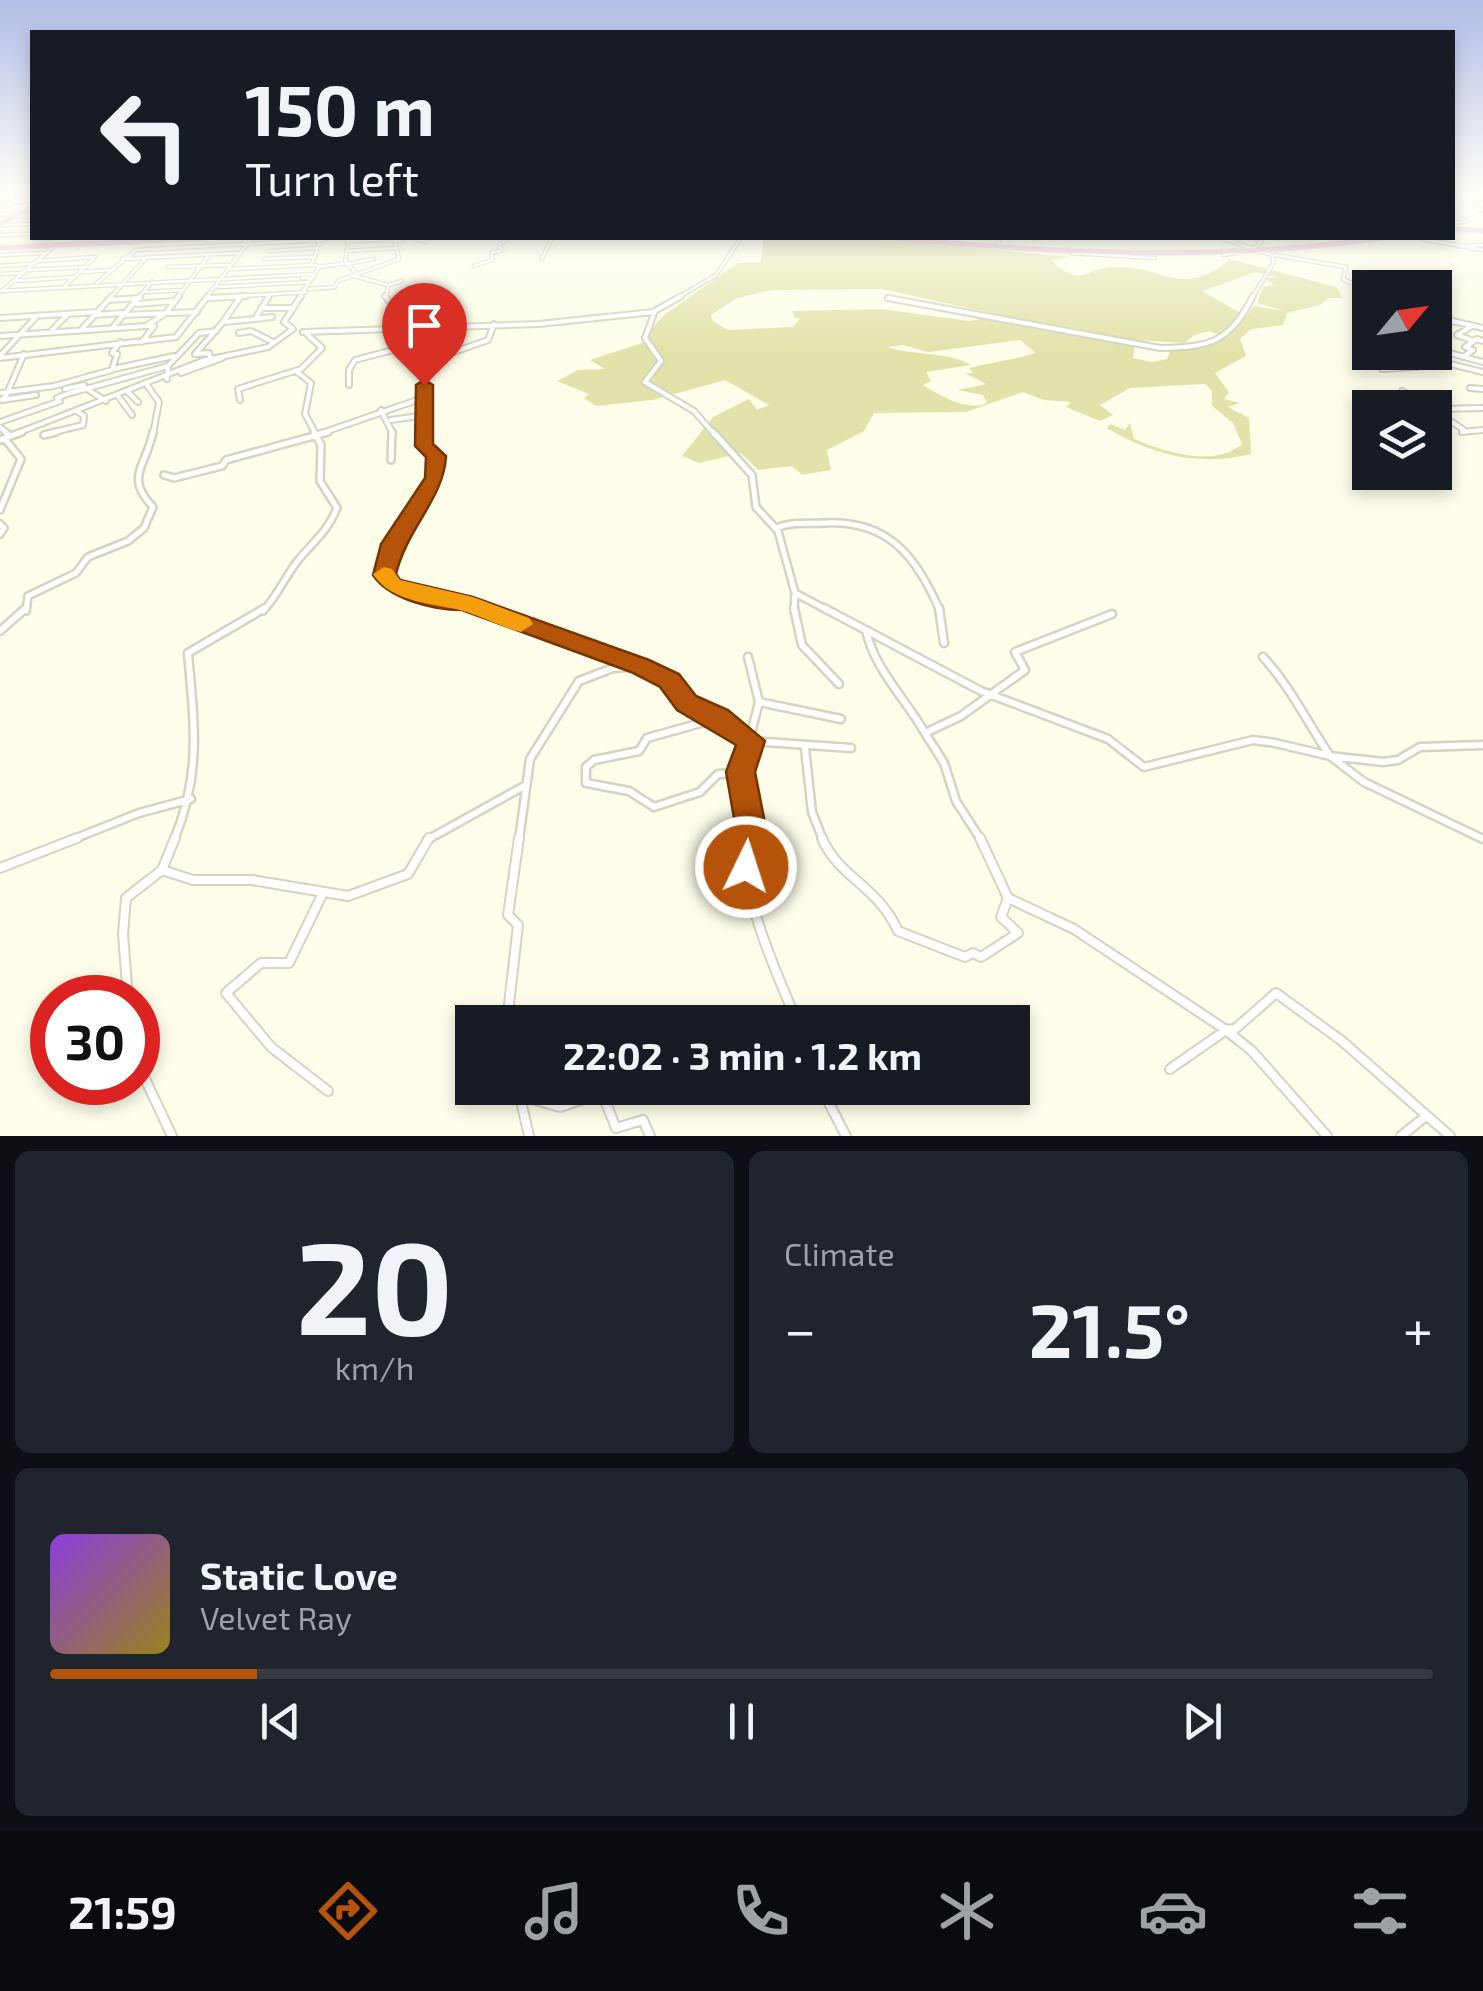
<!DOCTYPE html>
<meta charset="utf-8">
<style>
body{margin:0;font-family:"Exo 2",sans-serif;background:#20242c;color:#f1f3f6;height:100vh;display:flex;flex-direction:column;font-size:38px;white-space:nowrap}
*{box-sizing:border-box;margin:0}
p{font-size:32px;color:#9ea1a6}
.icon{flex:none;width:55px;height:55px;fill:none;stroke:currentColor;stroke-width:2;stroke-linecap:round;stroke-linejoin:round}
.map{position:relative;height:1136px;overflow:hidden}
.drawer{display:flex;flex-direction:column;gap:15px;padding:15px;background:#0d0f14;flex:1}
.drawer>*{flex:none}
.guide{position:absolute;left:30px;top:30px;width:1425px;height:210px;border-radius:0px;box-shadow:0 5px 15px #0003;background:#171b24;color:#f1f3f6;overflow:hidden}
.needle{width:65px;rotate:61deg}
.buttons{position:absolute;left:1352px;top:270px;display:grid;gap:20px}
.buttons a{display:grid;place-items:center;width:100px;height:100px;border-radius:0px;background:#171b24;box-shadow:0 5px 15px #0003;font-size:50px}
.speed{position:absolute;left:30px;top:975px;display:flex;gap:20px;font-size:50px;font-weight:700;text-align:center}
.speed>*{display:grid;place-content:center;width:130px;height:130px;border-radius:50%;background:#171b24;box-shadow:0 5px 15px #0003;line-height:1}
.speed .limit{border:15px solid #d22;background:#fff;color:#111}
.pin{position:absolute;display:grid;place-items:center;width:85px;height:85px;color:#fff;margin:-102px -42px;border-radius:50% 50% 50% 0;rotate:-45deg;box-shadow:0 0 10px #0007}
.pin .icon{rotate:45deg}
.me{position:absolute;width:110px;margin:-55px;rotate:4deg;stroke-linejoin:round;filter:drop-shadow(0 0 8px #0008)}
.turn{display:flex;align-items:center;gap:35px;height:210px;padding:0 50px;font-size:45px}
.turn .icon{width:130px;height:130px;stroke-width:2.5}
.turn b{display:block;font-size:70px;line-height:85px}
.big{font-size:75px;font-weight:700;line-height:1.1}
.drawer .widget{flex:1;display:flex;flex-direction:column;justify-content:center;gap:15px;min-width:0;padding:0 35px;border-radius:15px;background:#20242c}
.drawer .dial{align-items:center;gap:0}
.dial b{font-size:130px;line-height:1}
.song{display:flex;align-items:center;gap:30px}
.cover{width:120px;height:120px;border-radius:15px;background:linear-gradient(135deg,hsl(270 70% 55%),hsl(50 70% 35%))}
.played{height:10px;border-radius:5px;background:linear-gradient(90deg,#b45309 15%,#363941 15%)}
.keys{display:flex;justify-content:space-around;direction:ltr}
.heat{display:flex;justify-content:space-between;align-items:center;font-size:55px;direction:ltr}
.drawer .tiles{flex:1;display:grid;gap:15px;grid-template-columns:1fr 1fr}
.widget:last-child{grid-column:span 2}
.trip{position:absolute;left:455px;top:1005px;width:575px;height:100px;border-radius:0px;background:#171b24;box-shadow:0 5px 15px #0003;font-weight:700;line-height:100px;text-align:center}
.tabs{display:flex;height:160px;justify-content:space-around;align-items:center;background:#090b0e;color:#9ea1a6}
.tabs .icon{width:70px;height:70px}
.tabs .on{color:#b45309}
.tabs b{font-size:45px;color:#f1f3f6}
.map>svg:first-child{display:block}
.green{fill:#e2e3ab;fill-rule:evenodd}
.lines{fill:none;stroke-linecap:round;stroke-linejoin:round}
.stream{stroke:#fec8e6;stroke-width:2.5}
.minor-far4-casing{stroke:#d4d4c2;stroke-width:5}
.minor-far3-casing{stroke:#d4d4c2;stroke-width:8}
.minor-far2-casing{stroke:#d4d4c2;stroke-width:10}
.minor-far1-casing{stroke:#d4d4c2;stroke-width:11}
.minor-casing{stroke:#d4d4c2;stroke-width:12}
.major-casing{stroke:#e3e3e2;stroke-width:6}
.minor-far4{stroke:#fff;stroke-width:2.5}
.minor-far3{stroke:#fff;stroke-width:4}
.minor-far2{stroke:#fff;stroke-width:5}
.minor-far1{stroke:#fff;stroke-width:6}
.minor{stroke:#fff;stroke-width:8}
.major{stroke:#f1bfdc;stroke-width:4}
.route{fill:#b45309;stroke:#753606;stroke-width:2.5}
.slow{fill:#f59e0b}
</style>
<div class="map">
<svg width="1483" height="1136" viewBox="0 0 1483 1136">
<rect width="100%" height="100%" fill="#fdfdea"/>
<path class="green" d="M768 238H870L1069 257 1051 260C1082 289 1081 269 1113 267 1165 265 1181 300 1230 259L1336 287 1343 298H1329L1320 305 1287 313 1283 325 1251 329 1240 339 1246 356 1215 373 1229 392 1224 399 1240 403 1228 407 1249 418 1251 454C1198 467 1153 455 1107 428L1110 424 1125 430 1130 423 1134 439C1165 452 1214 468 1242 444L1233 423 1212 406V391L1205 384 1130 388 1100 405 1113 415 1100 421 1066 407 1071 402 1044 400 1023 392 966 412 874 413 864 431 827 450 831 470 802 475 792 466 758 470 741 453 699 463 682 456 713 417 749 399 757 410 769 405 725 380 653 400 596 406 584 398 589 394 557 381 578 370 605 369 590 360 648 341 652 328 664 315 738 263 761 262 763 240ZM1256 272 1276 277 1264 278 1274 285 1263 287 1257 303 1284 311 1254 306 1246 316 1202 291ZM882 289 1000 315 969 321 881 309 793 311 794 318H800L793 327 728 330 713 321 711 315 737 298 772 290ZM1209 331 1226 337 1203 348 1171 350 1167 359 1152 362 1133 358 1136 340 1185 343 1194 335ZM1020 340 1036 353C1014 360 992 362 970 368L973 373H965L986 384 958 390 983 395 987 403C967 412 941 396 923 385L931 381 926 372 971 365C946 351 914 356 887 347L903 345 928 352Z"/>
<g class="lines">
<path class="stream" d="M0 217 8 216"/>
<g class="minor-far4-casing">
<path id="minor-far4" d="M1452 198 1483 210
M0 203 11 194 27 192
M1 203 32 201
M0 211 32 192
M1452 214 1466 221 1452 224
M19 222 30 214
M0 225 32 224
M0 235 32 234
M348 238 347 251 395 248
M413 238 425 242
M1221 238 1272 255 1274 262 1252 298
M1255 238 1262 242 1255 247
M1423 239 1483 250
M349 241 396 240
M1458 246 1483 245
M997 248 1000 238
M270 251 317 248
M347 251 345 261 355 272
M1072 253 1154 258
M0 255 43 253
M1224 255 1240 252
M1275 255 1346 267 1343 279 1370 292
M122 259 238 253
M264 259 313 257
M542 259 552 238
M38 261 95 257
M346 264 374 259
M0 266 32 264
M474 266 492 260V253L502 250 499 245 509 238
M168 267 230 265
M319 267 346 263
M231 269 313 265
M29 270 85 267
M82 272 110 270
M0 274 20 273
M354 276 388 285 386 298
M302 278H313
M14 281 75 277
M97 283 136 250 321 240
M388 285 402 281
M65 286 93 259
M218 287 310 282
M309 289 335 287 338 281 399 259 395 242 405 238
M0 291 315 274
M2 291 54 246
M146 292 183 290
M110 298 146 258
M138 298 152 282
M177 298 209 255
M206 298 252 238
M209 298 306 292
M267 298 270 294
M299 298 319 267 312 264 320 241 327 238
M677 298 716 275 741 238"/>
</g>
<g class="minor-far3-casing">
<path id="minor-far3" d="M241 296 223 322 255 319 269 296
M385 296 396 310 386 328
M681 296 655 311 645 338 661 361 645 382 694 411 714 434
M209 298 246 296
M888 298 1160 348C1210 347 1229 343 1253 296
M108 300 140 298
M137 304 174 301
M261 308H292
M396 314H437L405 319
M95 315 123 313
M124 315 197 312
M1435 317 1483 328
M0 318 97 312
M255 319 272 317
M1472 326 1457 335 1474 341
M112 328 140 296
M292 328 284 322 301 296
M52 330 68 314
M81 330 112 296
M303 332 539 324 653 312
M239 333 251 331 273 342
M1435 333 1452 321
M0 336 146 326 166 313 179 296
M142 342 154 326H146
M1357 344 1370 347
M1435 349 1483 362
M1402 352 1483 372
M439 354 449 334 446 327
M0 356 35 318
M210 357 209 353 195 354 223 322
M1463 357 1473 350 1465 347 1477 339 1483 341
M0 358 176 337 208 296
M113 369 174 356
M1382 369 1417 367 1424 357
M296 371 311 383 305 414 316 434
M181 373 222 358
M167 379 168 366 199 333 216 331
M147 385 159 402 153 434
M349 385V370L355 360 412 345 413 329
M1470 388 1483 389
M65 389 84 385
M87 389 106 401
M8 391 24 354
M1402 391 1430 408
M128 392 138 402
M0 393 54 386 112 370 117 354 112 353 120 342
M7 394 2 400 36 395
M118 396 132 415
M240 400 238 389 301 369 322 348 307 334
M1435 409 1483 408
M381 410 393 434
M1437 412 1464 430
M391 420 426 415
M0 422 60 401 57 398 67 394 168 366
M0 427 8 434
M1462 432 1483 430
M15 434 202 361 268 347 293 329
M46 434 83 425 84 416 77 411
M319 434 426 397
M425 434 428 361 488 340 494 324"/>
</g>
<g class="minor-far2-casing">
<path id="minor-far2" d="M5 432 10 436
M425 432 424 446 436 455 435 478 392 544 384 575 421 594 487 611
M713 432 752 475 756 507 778 531 795 593 829 611
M44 435 56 432
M0 440 22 432
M391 460 392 432
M164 475 174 478 222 466 226 460 328 432
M0 510 21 459 5 439
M0 524 4 528 0 534
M776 528C792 521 806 524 823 523 887 519 916 555 940 611
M26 611 28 596 76 573 88 557 128 541 144 528 153 507C124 477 146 467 153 432
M263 611C278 595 286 575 299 559 315 540 328 531 337 508L320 481 321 445 314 432
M794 611 795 593"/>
</g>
<g class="minor-far1-casing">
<path id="minor-far1" d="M480 608 632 664
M794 608 802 645 839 684
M824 608 981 691 1108 739 1144 767 1253 740 1275 743 1330 756 1364 782 1483 839
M939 608 944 643
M866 630C874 669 905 698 925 733
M0 631 26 608
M1263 657C1290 686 1307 722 1330 756L1383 762 1398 760 1420 747 1483 745
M759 702 841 719
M715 719 647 738 639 751 594 760 586 767V783L629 791 654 807 700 792 718 774 739 773
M805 748 812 812 823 840
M71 840 139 813 191 799
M174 840C202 772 194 724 188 653L265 608
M427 840 526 785
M519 840 530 759 579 681 613 668 640 666 669 680 686 703 751 741 851 748
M747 840 749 818 741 772 759 702 748 657
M981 840 956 801 944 763 925 733 961 716 1025 670 1015 652 1112 614"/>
</g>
<g class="minor-casing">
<path id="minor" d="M747 838C742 902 773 963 797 1022
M822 838C838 877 878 886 898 931L965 957 973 953 981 957 1018 933 1001 917 1008 898 1074 929 1226 1030 1252 1051 1327 1136
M980 838 1008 898
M0 868 77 838
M162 870 193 880H252L348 896 408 874 429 838
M322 895 289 963H261L226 993 271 1047 328 1091
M128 998 123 934 126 898 162 870 175 838
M507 1022 518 925 508 915 519 838
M138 1064 172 1136
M1170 1069 1226 1030 1235 1029 1276 993 1342 1041 1450 1136
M518 1088 529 1136
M821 1088 846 1136
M521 1096 560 1107 602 1093 616 1128 643 1120 650 1136
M1401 1136 1426 1116"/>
</g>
<g class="major-casing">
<path id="major" d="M0 224 32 207
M1452 229 1483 231
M886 238C1052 253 1215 262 1381 238
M0 248 206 238"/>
</g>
<use href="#minor-far4" class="minor-far4"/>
<use href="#minor-far3" class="minor-far3"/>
<use href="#minor-far2" class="minor-far2"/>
<use href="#minor-far1" class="minor-far1"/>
<use href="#minor" class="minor"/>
<use href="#major" class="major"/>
</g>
<linearGradient id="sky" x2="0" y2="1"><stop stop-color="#b1bce7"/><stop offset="0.55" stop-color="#fefef6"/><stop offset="1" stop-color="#fefef6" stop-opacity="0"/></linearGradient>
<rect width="1483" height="351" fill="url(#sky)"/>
<path class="route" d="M424 380 433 385V444L446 456C444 498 407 528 396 574L400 580 473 597 649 660 679 674 696 696 728 710 765 741 755 772 764 818 757 876 746 880 734 876 729 867 734 818 726 772 736 745 677 710 660 687 631 672 462 610C433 610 389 599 373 575L381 544 425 478 426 457 415 446 416 385Z"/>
<path class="slow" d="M384 567 392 569 400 580 473 597 529 618 533 624 521 632C502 627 485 618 467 612 435 602 393 605 373 574Z"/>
</svg>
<div class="buttons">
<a><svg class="needle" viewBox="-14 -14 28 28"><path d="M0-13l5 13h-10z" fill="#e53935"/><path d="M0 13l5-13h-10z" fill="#9ea1a6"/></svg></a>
<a><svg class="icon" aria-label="layers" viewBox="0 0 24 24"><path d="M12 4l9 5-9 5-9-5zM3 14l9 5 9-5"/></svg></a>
</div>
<div class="speed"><div class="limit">30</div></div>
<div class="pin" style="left:424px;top:385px;background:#d93025"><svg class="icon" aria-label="arrive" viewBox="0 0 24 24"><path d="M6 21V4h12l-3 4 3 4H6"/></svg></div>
<svg class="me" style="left:746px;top:867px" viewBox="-20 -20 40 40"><circle r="17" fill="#b45309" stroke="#fff" stroke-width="3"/><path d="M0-11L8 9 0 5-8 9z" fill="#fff"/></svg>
<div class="trip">22:02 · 3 min · 1.2 km</div>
<div class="guide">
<div class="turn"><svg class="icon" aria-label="left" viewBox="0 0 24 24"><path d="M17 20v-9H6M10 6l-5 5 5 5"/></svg><div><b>150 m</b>Turn left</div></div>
</div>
</div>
<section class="drawer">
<div class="tiles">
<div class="widget dial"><b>20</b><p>km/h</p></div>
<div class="widget"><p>Climate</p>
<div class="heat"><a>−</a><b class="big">21.5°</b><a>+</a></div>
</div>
<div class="widget">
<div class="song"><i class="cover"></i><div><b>Static Love</b><p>Velvet Ray</p></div></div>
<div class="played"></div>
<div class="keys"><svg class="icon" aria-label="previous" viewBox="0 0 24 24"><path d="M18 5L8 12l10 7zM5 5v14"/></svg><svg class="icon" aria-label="pause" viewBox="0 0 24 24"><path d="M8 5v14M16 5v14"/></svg><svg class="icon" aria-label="next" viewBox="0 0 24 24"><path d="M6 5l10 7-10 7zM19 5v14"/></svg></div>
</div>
</div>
</section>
<nav class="tabs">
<b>21:59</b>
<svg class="icon on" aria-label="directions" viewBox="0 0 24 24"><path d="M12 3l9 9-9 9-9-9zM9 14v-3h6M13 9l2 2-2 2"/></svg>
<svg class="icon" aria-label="music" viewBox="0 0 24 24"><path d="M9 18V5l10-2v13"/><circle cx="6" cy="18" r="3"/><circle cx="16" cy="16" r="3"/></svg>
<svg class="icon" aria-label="phone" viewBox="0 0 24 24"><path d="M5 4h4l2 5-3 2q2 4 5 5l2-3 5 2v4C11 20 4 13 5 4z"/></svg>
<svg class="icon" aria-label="climate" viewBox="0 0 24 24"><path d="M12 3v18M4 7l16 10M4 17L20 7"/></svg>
<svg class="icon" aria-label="car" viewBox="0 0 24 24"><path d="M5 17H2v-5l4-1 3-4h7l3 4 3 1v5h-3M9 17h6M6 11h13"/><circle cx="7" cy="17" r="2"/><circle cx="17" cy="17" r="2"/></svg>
<svg class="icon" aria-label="filters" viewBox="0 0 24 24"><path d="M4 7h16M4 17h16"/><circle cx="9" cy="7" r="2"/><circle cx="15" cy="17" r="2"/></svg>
</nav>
